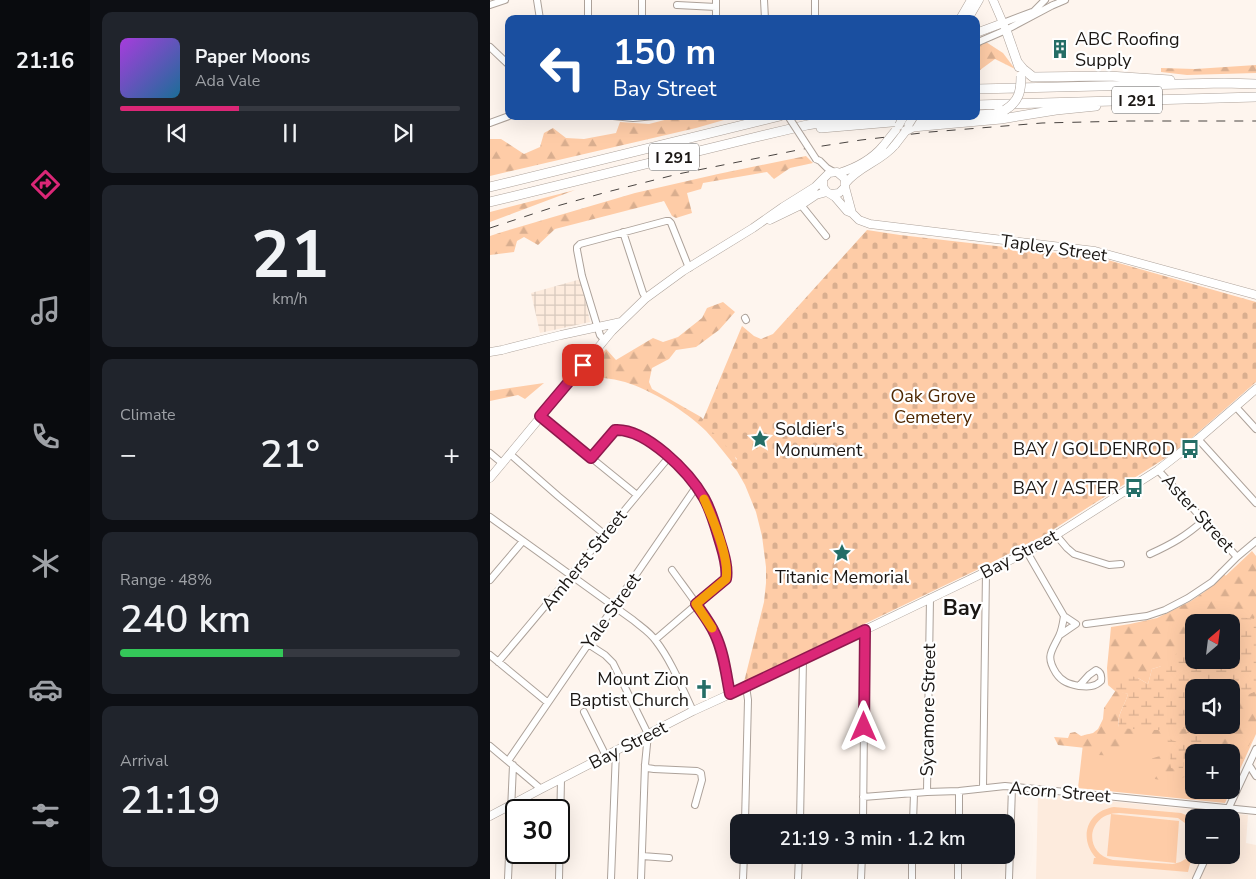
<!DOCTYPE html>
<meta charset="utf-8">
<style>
body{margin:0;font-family:"Nunito Sans",sans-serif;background:#20242c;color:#f1f3f6;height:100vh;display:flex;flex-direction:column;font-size:19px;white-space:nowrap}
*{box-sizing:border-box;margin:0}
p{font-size:16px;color:#9ea1a6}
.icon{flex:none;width:28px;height:28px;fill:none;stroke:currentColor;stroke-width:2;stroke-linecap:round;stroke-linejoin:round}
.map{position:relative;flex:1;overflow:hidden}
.drawer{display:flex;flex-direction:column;gap:12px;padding:12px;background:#0d0f14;width:400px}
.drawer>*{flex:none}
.banner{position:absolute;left:15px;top:15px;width:475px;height:105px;border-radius:10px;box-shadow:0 5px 20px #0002;background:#1a4fa0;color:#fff;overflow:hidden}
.needle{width:32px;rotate:28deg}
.fabs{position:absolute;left:695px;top:614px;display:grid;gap:10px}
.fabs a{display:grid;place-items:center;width:55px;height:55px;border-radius:10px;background:#171b24;box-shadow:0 5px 20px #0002;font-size:25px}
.speed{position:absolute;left:15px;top:799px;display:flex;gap:10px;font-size:25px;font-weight:700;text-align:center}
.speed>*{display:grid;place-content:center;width:65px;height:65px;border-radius:50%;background:#171b24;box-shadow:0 5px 20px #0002;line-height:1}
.speed .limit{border:2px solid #111;border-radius:8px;background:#fff;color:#111}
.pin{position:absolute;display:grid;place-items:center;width:42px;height:42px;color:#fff;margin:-21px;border-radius:10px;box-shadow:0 2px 8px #0006}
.me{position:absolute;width:55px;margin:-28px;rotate:0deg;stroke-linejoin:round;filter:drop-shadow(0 0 4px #0008)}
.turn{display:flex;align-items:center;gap:18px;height:105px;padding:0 25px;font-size:22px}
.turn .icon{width:65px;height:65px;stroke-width:2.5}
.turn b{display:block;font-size:35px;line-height:42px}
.big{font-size:38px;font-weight:600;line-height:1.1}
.drawer .card{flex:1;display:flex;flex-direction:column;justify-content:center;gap:8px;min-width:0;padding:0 18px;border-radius:10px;background:#20242c}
.drawer .dial{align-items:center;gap:0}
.dial b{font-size:65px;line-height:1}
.song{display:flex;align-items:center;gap:15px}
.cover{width:60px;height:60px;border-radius:8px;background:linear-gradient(135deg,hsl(280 70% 55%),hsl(200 70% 35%))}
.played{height:5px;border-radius:2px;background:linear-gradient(90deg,#db2777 35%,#363941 35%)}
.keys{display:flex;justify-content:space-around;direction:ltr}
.heat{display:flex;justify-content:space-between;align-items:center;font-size:28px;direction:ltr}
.charge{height:8px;border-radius:4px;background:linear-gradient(90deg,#34c759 48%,#363941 0)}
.trip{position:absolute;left:240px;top:814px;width:285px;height:50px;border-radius:10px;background:#171b24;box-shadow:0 5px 20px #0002;font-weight:600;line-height:50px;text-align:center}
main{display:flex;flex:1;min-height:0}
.tab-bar{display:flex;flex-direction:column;width:90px;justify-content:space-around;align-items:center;background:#090b0e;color:#9ea1a6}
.tab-bar .icon{width:35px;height:35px}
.tab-bar .selected{color:#db2777}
.tab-bar b{font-size:22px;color:#f1f3f6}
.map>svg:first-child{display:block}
.built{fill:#fdebdd;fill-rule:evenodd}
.industrial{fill:url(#industrial-grid)}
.green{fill:#fecca7;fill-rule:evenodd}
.forest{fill:url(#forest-firs)}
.wetland{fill:url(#wetland-marsh)}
.cemetery{fill:url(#cemetery-stones)}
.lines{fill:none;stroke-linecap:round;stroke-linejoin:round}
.minor-casing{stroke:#ada29a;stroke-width:8}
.major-casing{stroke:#ada29a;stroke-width:9}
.highway-casing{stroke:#ada29a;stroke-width:10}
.minor{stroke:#fff;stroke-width:6}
.major{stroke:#fff;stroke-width:8}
.highway{stroke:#fff;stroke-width:9}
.rail{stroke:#494441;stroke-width:1;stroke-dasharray:9 9;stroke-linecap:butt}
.minor-bridge-casing{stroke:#ada29a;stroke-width:8;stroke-linecap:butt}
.major-bridge-casing{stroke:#ada29a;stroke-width:9;stroke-linecap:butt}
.highway-bridge-casing{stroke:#ada29a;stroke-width:10;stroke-linecap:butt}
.minor-bridge{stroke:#fff;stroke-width:6}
.major-bridge{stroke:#fff;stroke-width:8}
.highway-bridge{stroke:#fff;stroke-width:9}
.route-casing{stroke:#8e194d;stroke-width:12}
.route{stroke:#db2777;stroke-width:9}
.slow{stroke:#f59e0b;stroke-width:9}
.labels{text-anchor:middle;stroke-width:4.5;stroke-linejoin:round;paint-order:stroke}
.shield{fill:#fff;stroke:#5f5d5a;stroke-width:1}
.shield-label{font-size:16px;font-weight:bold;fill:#1b1714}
.poi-label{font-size:18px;fill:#1b1714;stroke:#fff;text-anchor:end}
.street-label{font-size:18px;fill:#1b1714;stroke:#fff}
.park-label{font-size:18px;fill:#4f2802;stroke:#fff}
.district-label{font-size:22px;font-weight:bold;fill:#1b1714;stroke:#fff}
</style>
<main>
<nav class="tab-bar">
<b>21:16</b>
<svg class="icon selected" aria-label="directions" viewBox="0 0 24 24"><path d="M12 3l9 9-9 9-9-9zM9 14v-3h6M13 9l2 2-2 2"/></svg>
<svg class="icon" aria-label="music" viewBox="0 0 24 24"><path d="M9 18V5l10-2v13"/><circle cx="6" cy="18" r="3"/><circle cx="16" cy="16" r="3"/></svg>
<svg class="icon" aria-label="phone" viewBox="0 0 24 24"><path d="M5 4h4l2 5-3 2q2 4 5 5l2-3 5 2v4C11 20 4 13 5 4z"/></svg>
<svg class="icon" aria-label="climate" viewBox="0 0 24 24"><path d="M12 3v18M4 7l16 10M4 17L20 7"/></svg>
<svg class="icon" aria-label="car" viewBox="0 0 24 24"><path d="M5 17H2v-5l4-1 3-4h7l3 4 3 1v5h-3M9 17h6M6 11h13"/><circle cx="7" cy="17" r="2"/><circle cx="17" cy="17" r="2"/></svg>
<svg class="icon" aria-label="filters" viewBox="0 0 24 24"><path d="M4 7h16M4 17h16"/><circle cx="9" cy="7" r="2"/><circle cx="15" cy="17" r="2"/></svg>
</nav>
<section class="drawer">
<div class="card">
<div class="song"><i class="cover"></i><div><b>Paper Moons</b><p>Ada Vale</p></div></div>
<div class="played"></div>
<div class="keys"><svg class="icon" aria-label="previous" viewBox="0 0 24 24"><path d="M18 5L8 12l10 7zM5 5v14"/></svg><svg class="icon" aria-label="pause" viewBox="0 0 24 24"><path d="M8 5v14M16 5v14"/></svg><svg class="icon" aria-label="next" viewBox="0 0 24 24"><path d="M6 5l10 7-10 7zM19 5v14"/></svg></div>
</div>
<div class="card dial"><b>21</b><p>km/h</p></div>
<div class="card"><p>Climate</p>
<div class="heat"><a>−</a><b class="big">21°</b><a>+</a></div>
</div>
<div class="card"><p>Range · 48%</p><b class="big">240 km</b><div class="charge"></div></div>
<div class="card"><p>Arrival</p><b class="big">21:19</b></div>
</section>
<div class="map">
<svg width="766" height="879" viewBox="0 0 766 879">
<defs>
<pattern id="industrial-grid" width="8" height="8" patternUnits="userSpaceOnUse" patternTransform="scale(1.25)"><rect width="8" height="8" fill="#fdebdd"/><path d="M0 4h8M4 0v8" fill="none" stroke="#d8c9bd"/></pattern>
<pattern id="forest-firs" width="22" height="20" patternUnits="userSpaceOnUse" patternTransform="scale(1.25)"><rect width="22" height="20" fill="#fecca7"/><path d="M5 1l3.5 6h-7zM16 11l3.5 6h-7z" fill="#d9ae8f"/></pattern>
<pattern id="wetland-marsh" width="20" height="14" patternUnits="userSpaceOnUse" patternTransform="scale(1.25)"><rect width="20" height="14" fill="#fecca7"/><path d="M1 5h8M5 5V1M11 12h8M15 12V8" fill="none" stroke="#d9ae8f"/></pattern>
<pattern id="cemetery-stones" width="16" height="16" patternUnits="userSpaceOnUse" patternTransform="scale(1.25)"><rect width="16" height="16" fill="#fecca7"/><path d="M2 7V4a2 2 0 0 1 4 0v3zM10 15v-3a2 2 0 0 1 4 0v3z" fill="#d9ae8f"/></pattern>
</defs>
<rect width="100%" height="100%" fill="#fef5ee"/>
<path class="built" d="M548 794 758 815 756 843 766 845V879H546ZM704 818H741V855H704Z"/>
<path class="industrial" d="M91 279 100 322 50 333 41 293Z"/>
<path class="green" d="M729 569 737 577 766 578V734L741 789V752H704V790H741L735 803 588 788 594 735 632 731ZM704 622H741V660H704ZM704 688H741V725H704Z
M624 807 691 813 696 815 704 822V835L699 826 688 818 629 813C597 813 592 853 623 860L683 864C694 862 700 857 704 846V855H707L700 864 698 872 603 864 604 858H606C588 838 597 811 624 807Z
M621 814 689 821 686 863 617 856Z"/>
<path class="forest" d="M496 42 513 53 525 69 505 59 486 73V47Z
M766 65V73L697 75 671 72V68L705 69Z
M190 116H248L206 128 0 176V139H11L34 154 50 147 54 133 63 128 76 138 94 139 126 133 130 122 159 124Z
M316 156 323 163 300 168 284 179 277 172 213 183 211 189 197 193 202 213 186 218 182 216 174 201 65 229 48 245 34 237 27 241 24 252 0 255V236L9 233 145 193 228 174Z
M85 190 0 222V212Z
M233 302 245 312 229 330 206 347 186 350 179 359 162 368 159 382 162 389 211 417 223 430 234 422 250 472C239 459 228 444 216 431 196 411 161 390 135 382 121 378 107 377 93 376L116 349 126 360 163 338 173 342 188 337 212 318 217 308Z
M54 383 35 399 28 395 0 401V391Z
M762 551 766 556V615L764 619C753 617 741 616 732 622H704V640L688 652 675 665 662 669 658 684 648 678 618 685 617 668 621 627 640 624 667 618 701 601 729 582Z
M626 690 638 694C635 705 626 716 629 727 643 729 658 730 673 730 682 729 687 727 696 729L698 739 695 746 677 738H649L629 756 608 755V751L605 749 568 745 564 737 578 738 580 733 585 732 591 736 603 733 608 729 613 719 614 708Z
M766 691V730L741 785V752H719L708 726 741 725C741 702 746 699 766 691Z
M698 750 704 759V790H738C732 801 723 800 712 799L709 795 699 787 701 779 694 777 685 783 665 779 659 772 660 759 680 753 681 768 693 751Z"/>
<path class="wetland" d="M766 615V691L752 697 743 705 741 715V688H704V725H708L719 752H704V759L698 750 694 751 693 770 681 768 680 753 677 738 695 745 698 739 696 729C687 727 682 729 673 730 658 730 643 729 629 728 626 716 635 705 638 694L625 691 618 685 638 675 648 678 658 684 662 669 675 665 688 652 704 640V660H741V622H732C741 616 753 617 764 619Z"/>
<path class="cemetery" d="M377 230 410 235 611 258 766 302V382L696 443 674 459 553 536 497 565 254 682 274 602 276 583V567L272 536 266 512 255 485 247 471 241 464 247 459 232 441 212 422 252 326 264 336 271 339 283 334Z"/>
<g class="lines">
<g class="minor-casing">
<path id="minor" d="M47 0 50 19
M98 0V19
M226 0V19
M274 0 275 19
M325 0V19
M0 5 15 0
M187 5 226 7
M561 6 575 0
M543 12 555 0
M152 19V0
M513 23 542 12
M486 43 516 30 563 5
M0 47 19 65
M123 116 143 118 165 116
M0 123 19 116
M326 159 330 161 337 168 344 172
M311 205 336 236
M133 232 153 293 156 298
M255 318 256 320
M114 340 110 335 92 276 87 250V247L90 244 176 221H179L181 223 199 268
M746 407 766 429
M51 417 147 495
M708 439 766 503
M0 453 12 463
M20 454 68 496 114 534
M101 458 125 430C156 428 199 472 214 498 222 512 226 529 231 545 234 555 238 568 236 579L166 639
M668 470 747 557
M0 517 143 620C150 626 160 632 166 641 182 662 192 688 203 711
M566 535 577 548 584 554 619 565 631 564
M537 552 574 616 586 624 570 635
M660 554C682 544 696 536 714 520
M182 570C199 594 219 618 229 645 235 661 237 678 239 694
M0 580 33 541
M574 616C573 623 572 630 569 636 562 651 555 656 566 673 572 682 579 684 589 686L599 675 606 670C611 672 612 675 611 681 605 687 598 687 589 686
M596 624 657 616 675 610 698 598 722 582 747 557 766 541
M98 644 115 655 123 663 158 734 155 765 151 879
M0 655 57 702
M8 662C66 594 122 525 179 457
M94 712 116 756
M0 746 51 789
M18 761 206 487
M155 765 157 768 164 769 207 771 211 773 212 780 205 805
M759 765 766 776
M493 788 496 572
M437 792 440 598
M373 797 437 792 469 791 515 786 766 811
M734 818 766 749
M255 822 258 700 256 686
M310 822 313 659
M373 822 375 630
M423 822 424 794
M469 822V791
M152 856 179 858
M18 879 23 765
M69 879 71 779
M121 879 126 751
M253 879 254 855
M308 879 309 855
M371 879 372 855
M422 879V855
M468 879V855
M519 879 522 787
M706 879 717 855"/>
</g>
<g class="major-casing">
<path id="major" d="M503 0 516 30
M470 19 481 0
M478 19 489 0
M486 33 513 23
M349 173C365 168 382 159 393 146
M333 180V187L337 192 345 197 357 211 362 213 369 220 380 224 605 251 766 295
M355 184C369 166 391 162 405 145
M355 187 362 213
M280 220 311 205 326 195 337 192
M0 352 12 350 71 335 131 322
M0 478 122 331 156 298 193 271 263 228 293 207 325 187 339 173 347 172 354 178 355 181V187L349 193 341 194
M0 816 51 789 203 711 273 679 537 552 566 535 668 470 708 439 766 389"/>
</g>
<g class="highway-casing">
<path id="highway" d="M516 30 529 67
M528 63 533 69 543 77 619 76 680 80
M486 89 734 83 766 84
M486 105 766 97
M486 115 505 114 515 110
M331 128 472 116
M415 131 423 127 433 126 511 119 566 110 606 106
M0 187 290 116
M0 202 262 138 317 125 370 116"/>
</g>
<use href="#minor" class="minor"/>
<use href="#major" class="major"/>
<use href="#highway" class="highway"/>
<path class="rail" d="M0 228 67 206 117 192 188 174 313 149 371 140 440 132 552 123 639 121H766"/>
<g class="minor-bridge-casing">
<path id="minor-bridge" d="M298 116 326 159"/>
</g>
<g class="major-bridge-casing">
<path id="major-bridge" d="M419 124 424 116
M409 125 414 116
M405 145 415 132
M393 146 405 131"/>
</g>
<g class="highway-bridge-casing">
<path id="highway-bridge" d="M515 110C529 101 531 92 531 76"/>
</g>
<use href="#minor-bridge" class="minor-bridge"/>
<use href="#major-bridge" class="major-bridge"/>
<use href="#highway-bridge" class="highway-bridge"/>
</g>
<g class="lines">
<g class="route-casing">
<path id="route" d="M93 365 50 416 101 458 125 430C156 428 199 472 214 498 222 512 226 529 231 545 234 555 238 568 236 579L206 604C213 614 220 623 225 634 234 653 236 674 240 694L375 630 374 727"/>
</g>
<use href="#route" class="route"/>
<path class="slow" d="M214 499C223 519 240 558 236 579L206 604 222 628"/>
</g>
<defs>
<g id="building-bare" transform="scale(1.5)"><path d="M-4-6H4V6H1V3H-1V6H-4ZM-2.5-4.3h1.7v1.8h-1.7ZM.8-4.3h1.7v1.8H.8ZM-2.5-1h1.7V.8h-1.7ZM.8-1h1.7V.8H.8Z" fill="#246e67" stroke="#fff" stroke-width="2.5" paint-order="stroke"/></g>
<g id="sight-bare" transform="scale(1.5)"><path d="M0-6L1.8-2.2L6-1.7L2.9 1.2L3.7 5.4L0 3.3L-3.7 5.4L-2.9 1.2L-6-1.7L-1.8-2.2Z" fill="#246e67" stroke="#fff" stroke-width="2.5" paint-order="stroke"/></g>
<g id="bus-bare" transform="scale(1.5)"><path d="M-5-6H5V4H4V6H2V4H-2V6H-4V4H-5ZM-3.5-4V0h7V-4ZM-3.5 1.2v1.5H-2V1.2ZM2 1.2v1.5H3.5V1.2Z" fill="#246e67" stroke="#fff" stroke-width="2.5" paint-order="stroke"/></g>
<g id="church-bare" transform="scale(1.5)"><path d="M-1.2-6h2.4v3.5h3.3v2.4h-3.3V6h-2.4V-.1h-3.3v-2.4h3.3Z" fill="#246e67" stroke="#fff" stroke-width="2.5" paint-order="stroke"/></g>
</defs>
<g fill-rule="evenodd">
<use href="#building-bare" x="570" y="49"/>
<use href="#sight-bare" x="270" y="439"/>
<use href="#bus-bare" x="700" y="449"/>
<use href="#bus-bare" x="644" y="488"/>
<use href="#sight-bare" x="352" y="553"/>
<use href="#church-bare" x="214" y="689"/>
</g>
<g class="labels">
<g class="shield">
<rect x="622" y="86.5" width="50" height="27" rx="4"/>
<rect x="159" y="143.5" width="50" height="27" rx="4"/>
</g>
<g class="shield-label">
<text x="647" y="106">I 291</text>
<text x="184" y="163">I 291</text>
</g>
<g class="poi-label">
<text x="585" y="45" text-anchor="start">ABC Roofing<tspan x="585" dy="21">Supply</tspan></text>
<text x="285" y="435" text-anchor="start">Soldier's<tspan x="285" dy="21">Monument</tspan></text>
<text x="685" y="455">BAY / GOLDENROD</text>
<text x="629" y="494">BAY / ASTER</text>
<text x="352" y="583" text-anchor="middle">Titanic Memorial</text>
<text x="199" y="685">Mount Zion<tspan x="199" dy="21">Baptist Church</tspan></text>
</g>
<g class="street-label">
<text transform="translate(564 248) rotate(8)" y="6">Tapley Street</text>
<text transform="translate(708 513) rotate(48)" y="6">Aster Street</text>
<text transform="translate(529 554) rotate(-28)" y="6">Bay Street</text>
<text transform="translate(94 560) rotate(-51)" y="6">Amherst Street</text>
<text transform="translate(121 611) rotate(-55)" y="6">Yale Street</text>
<text transform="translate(438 710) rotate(-89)" y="6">Sycamore Street</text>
<text transform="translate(138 745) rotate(-27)" y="6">Bay Street</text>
<text transform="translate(570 792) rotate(5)" y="6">Acorn Street</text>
</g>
<g class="park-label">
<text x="443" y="402">Oak Grove<tspan x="443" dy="21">Cemetery</tspan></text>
</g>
<g class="district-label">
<text x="472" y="615">Bay</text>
</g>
</g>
</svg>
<div class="fabs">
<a><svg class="needle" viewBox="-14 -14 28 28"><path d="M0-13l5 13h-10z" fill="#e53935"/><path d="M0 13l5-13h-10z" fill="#9ea1a6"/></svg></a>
<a><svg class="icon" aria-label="sound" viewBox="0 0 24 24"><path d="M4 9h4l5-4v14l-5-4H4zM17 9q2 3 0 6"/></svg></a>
<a>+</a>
<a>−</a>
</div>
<div class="speed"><div class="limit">30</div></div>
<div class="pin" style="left:93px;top:365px;background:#d93025"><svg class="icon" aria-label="arrive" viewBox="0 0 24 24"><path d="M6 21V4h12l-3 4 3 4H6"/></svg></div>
<svg class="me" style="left:374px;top:727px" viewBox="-20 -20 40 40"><path d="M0-17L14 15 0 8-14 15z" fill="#db2777" stroke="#fff" stroke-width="4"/></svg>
<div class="trip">21:19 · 3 min · 1.2 km</div>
<div class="banner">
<div class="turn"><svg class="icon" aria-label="left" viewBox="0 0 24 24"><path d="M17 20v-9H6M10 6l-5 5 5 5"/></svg><div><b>150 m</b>Bay Street</div></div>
</div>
</div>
</main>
